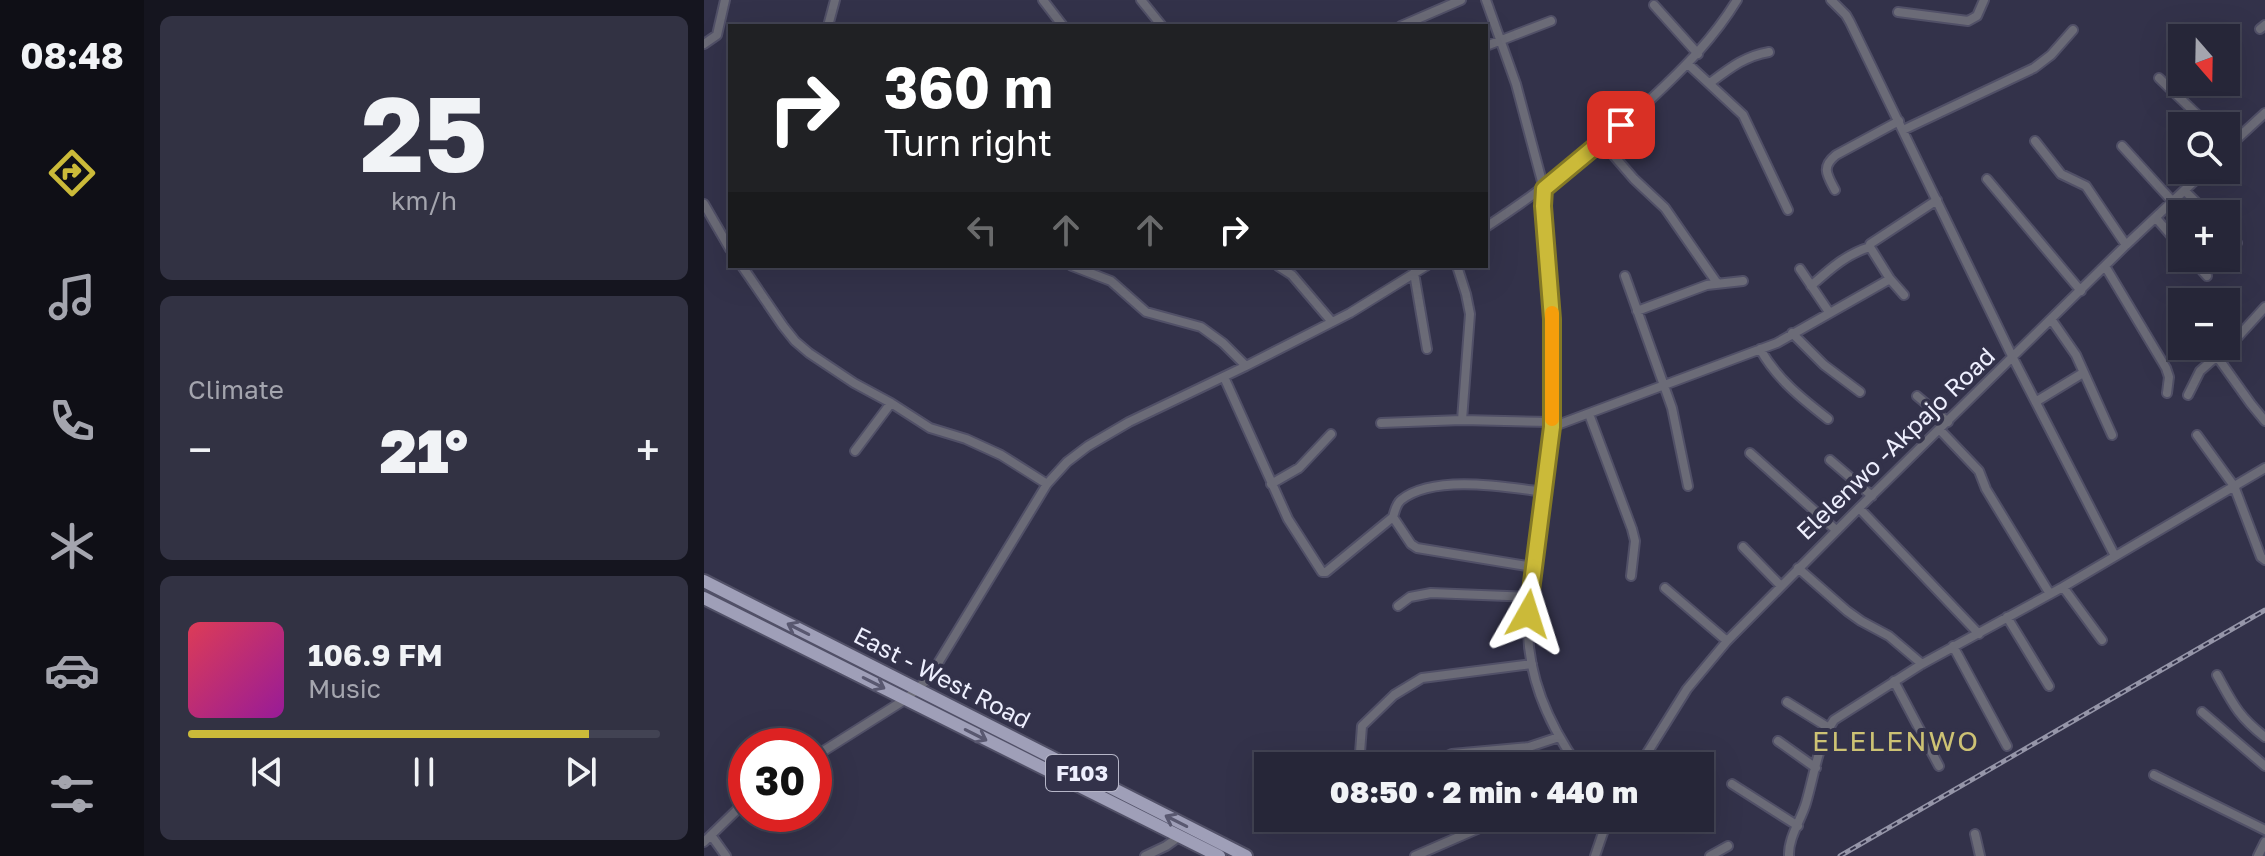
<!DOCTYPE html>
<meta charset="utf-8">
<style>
body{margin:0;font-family:"Golos Text",sans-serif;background:#323243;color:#f1f3f6;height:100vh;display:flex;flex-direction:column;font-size:30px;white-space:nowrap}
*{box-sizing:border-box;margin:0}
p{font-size:26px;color:#a4a5ae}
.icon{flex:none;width:44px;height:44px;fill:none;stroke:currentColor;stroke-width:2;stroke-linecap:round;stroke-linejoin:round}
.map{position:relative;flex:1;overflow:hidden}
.drawer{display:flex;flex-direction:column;gap:16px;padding:16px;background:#15151f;width:560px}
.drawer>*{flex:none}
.hud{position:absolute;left:24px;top:24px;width:760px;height:244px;border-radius:0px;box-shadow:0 8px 32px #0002,0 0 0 2px #424353;background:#202124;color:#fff;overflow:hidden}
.needle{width:52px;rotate:160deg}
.controls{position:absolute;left:1464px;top:24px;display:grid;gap:16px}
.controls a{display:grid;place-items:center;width:72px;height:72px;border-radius:0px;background:#262638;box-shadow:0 8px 32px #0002,0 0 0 2px #424353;font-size:40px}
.speed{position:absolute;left:24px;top:728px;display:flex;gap:16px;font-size:40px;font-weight:700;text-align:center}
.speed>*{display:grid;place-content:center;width:104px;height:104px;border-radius:50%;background:#262638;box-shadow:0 8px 32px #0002,0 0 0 2px #424353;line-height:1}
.speed .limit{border:12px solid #d22;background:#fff;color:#111}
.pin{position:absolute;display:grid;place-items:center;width:68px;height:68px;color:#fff;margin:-34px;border-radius:16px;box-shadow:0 4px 12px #0006}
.me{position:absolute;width:88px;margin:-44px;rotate:6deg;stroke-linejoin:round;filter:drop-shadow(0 0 6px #0008)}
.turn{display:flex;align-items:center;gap:28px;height:168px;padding:0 24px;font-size:36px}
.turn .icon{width:104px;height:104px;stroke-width:2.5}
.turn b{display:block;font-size:56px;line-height:68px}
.lanes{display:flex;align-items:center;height:76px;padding:0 24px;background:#0003;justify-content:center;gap:40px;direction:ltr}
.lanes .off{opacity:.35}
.big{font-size:60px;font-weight:800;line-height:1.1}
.drawer .card{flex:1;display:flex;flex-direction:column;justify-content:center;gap:12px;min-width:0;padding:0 28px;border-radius:12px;background:#323243}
.drawer .dial{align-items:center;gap:0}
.dial b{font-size:104px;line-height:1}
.song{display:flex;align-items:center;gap:24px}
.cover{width:96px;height:96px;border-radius:12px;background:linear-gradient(135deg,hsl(350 70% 55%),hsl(300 70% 35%))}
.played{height:8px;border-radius:4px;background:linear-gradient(90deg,#cbba39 85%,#424353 85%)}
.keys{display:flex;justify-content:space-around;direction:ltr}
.heat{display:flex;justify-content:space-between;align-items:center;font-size:44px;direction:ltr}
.trip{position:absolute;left:550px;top:752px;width:460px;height:80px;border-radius:0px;background:#262638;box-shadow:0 8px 32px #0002,0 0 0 2px #424353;font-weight:800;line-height:80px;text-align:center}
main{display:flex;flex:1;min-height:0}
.tabs{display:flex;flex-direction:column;width:144px;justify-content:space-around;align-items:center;background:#0f0f16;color:#a4a5ae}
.tabs .icon{width:56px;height:56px}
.tabs .active{color:#cbba39}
.tabs b{font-size:36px;color:#f1f3f6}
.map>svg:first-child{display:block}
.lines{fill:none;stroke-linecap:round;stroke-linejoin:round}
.minor-casing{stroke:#515067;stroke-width:12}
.primary-casing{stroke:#515067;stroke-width:16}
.minor{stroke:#6b6b77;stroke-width:8}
.primary{stroke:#9f9fb8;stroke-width:12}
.rail-casing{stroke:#9595a8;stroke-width:5}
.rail{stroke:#33324a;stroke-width:2;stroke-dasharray:6;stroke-linecap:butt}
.oneway{stroke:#595870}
.route-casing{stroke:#847925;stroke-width:20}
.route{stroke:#cbba39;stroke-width:14}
.slow{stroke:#f59e0b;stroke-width:14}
.labels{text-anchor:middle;stroke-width:8;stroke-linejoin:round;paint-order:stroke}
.shield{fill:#33324a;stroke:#b6b6c8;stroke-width:2}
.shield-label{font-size:22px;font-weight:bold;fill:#eeeffe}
.street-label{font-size:24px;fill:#eeeffe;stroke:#33324a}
.quarter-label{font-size:28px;letter-spacing:2px;fill:#cdc274;stroke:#33324a}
</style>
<main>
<nav class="tabs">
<b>08:48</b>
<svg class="icon active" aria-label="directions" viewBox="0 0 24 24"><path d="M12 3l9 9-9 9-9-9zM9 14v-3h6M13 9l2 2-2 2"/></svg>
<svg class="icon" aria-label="music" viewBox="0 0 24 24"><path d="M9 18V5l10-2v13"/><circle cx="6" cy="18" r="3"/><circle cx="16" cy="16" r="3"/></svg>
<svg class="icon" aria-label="phone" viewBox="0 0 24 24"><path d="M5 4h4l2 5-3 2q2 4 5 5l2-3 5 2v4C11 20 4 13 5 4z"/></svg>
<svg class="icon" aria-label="climate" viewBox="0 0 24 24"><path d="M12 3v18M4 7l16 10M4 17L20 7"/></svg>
<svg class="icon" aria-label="car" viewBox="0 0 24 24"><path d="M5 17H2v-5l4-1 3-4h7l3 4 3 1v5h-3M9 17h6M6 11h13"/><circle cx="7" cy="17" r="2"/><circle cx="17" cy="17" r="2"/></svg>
<svg class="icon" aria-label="filters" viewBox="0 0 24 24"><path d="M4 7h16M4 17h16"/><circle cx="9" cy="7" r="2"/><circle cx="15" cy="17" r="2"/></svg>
</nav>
<section class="drawer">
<div class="card dial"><b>25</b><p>km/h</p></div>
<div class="card"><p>Climate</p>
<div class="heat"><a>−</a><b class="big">21°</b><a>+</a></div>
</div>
<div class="card">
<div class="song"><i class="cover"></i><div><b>106.9 FM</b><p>Music</p></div></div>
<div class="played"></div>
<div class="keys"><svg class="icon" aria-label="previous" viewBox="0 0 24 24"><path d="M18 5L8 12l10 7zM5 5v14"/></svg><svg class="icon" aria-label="pause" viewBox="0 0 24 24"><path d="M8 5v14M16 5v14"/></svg><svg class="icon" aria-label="next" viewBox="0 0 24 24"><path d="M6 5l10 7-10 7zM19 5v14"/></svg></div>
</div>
</section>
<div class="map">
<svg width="1561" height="856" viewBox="0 0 1561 856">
<rect width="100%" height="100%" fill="#33324a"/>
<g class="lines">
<g class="minor-casing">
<path id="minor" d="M339 0 359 26
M437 0 458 26
M782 0 812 84 840 189 839 206C848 278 852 353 848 425 844 493 822 563 824 631 825 681 846 726 874 766
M1127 0 1142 15 1146 22 1309 358 1411 556
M950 5 994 54
M1194 12 1264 21 1273 16 1280 0
M124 26 131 0
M697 26 757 0
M1556 29 1561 25
M0 44 13 35 21 0
M782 46 847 21
M984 64 1039 115 1084 210
M1455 78 1505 126
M1006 83C1026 68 1041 56 1065 52
M1199 130 1330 68 1347 55 1369 30
M1331 141 1357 174 1382 186 1422 245
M898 142 930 179 961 208 1013 283
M1418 146 1469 202
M1522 149 1561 113
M1283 179 1377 291
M1131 190C1123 175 1117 167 1132 155L1195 121
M1481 191 1504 214
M0 204 26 249
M1452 218 1478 248
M782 227C841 188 896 146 948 98 980 68 1010 38 1033 0
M1522 232 1533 243
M1166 247 1186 279 1200 295
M1487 258 1503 276
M38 266 79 326 91 341 105 353 150 383 187 403 226 428 262 439 297 455 343 484
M368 266 407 281 442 312 497 327 519 343 542 366
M574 266 588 275 628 322
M753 266 762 294 766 314 758 420
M1401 266 1462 368 1465 377 1463 393
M1096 269 1125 312
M710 273 723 349
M921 276 968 408 984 486
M1107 286C1125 270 1142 254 1166 247V244L1233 200
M933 311 1003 285 1039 281
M1347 319 1372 355 1408 435
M1088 333 1120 365 1156 392
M1056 349C1073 379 1097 398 1124 419
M1512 355 1547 404 1561 421
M520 377 584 519 618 572H622L689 517C691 511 692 504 697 500 730 474 802 487 840 492
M1484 395 1496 371 1531 340 1561 307
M1213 396 1244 422
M1333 401 1379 373
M885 414 928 529 931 541 927 576
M677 423 758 420 848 422
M848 427 1073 343 1186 279
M1236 430 1275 471 1282 489 1346 594
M1493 435 1530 486 1557 557 1561 560
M151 451 187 403
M1046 453 1132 530
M1126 460 1168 496
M567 484 595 468 627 434
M1155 508 1275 634
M689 517 707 544 713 548 829 567
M1039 547 1077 586
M1094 568 1143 611 1157 621 1185 636 1218 664
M1359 587 1398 640
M961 588 1023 641
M694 606 706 597 727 593 826 597
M1303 617 1345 686
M1249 646 1303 746
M1513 675C1529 704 1534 716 1561 737
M1190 681 1235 766
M1083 702 1125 728
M1498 712 1561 766
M1074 741 1112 768
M110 757 202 699 225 678 343 484 363 462 384 446 425 422 542 366 646 313 722 266
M655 766 658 726 690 695 718 678 828 664
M721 766 748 754 825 747 855 737
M935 766 983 689 1023 641 1155 508 1422 245 1502 170
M1450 775 1561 830
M1028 784 1094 826
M1271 834 1276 856
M7 835 22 856
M0 842 42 801
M441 856 462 846 476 836
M711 856 780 826 842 818
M891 856 904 818
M1006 856 1024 846
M1085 856C1084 838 1097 820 1102 803 1110 776 1114 743 1130 720L1218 664 1359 587 1561 468
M1554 856 1561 842"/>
</g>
<g class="primary-casing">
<path id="primary" d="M0 581 542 856
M0 598 515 856"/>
</g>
<use href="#minor" class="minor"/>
<use href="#primary" class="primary"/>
<g class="rail-casing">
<path id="rail" d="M1136 856 1561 610"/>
</g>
<use href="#rail" class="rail"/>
</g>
<defs><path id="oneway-shaft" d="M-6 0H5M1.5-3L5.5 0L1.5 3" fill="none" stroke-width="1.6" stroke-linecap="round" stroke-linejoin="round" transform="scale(2)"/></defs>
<g class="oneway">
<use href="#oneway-shaft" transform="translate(94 629) rotate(-153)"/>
<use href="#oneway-shaft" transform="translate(170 683) rotate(27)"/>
<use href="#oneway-shaft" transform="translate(272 735) rotate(27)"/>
<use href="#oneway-shaft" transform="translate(472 821) rotate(-153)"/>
</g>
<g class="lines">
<g class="route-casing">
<path id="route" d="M824 614 848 427V319L839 206 840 189 917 125"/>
</g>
<use href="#route" class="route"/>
<path class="slow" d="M848 419V313"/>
</g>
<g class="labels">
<rect class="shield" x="342" y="755" width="72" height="36" rx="6"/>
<g class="shield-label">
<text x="378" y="781">F103</text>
</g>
<g class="street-label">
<text transform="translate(1192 444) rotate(-44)" y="8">Elelenwo -Akpajo Road</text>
<text transform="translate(238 678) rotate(27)" y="8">East - West Road</text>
</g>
<g class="quarter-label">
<text x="1192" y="751">ELELENWO</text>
</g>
</g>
</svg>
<div class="controls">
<a><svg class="needle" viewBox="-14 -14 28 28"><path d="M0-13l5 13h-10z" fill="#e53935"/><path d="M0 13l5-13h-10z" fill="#a4a5ae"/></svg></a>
<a><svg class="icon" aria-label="search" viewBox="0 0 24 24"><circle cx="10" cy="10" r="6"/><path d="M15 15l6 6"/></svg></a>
<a>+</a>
<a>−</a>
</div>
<div class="speed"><div class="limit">30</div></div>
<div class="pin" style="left:917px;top:125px;background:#d93025"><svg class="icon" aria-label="arrive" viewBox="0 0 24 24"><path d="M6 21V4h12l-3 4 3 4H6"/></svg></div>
<svg class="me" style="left:824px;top:614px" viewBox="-20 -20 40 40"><path d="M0-17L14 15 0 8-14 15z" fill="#cbba39" stroke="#fff" stroke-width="4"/></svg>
<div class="trip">08:50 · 2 min · 440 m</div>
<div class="hud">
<div class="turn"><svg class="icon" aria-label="right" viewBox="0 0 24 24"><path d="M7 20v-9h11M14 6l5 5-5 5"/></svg><div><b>360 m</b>Turn right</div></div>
<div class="lanes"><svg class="icon off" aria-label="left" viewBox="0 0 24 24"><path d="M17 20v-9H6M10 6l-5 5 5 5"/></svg><svg class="icon off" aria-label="ahead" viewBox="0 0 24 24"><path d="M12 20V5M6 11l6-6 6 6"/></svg><svg class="icon off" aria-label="ahead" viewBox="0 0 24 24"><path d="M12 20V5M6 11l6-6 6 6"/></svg><svg class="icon" aria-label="right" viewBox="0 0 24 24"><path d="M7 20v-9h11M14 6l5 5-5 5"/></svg></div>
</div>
</div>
</main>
